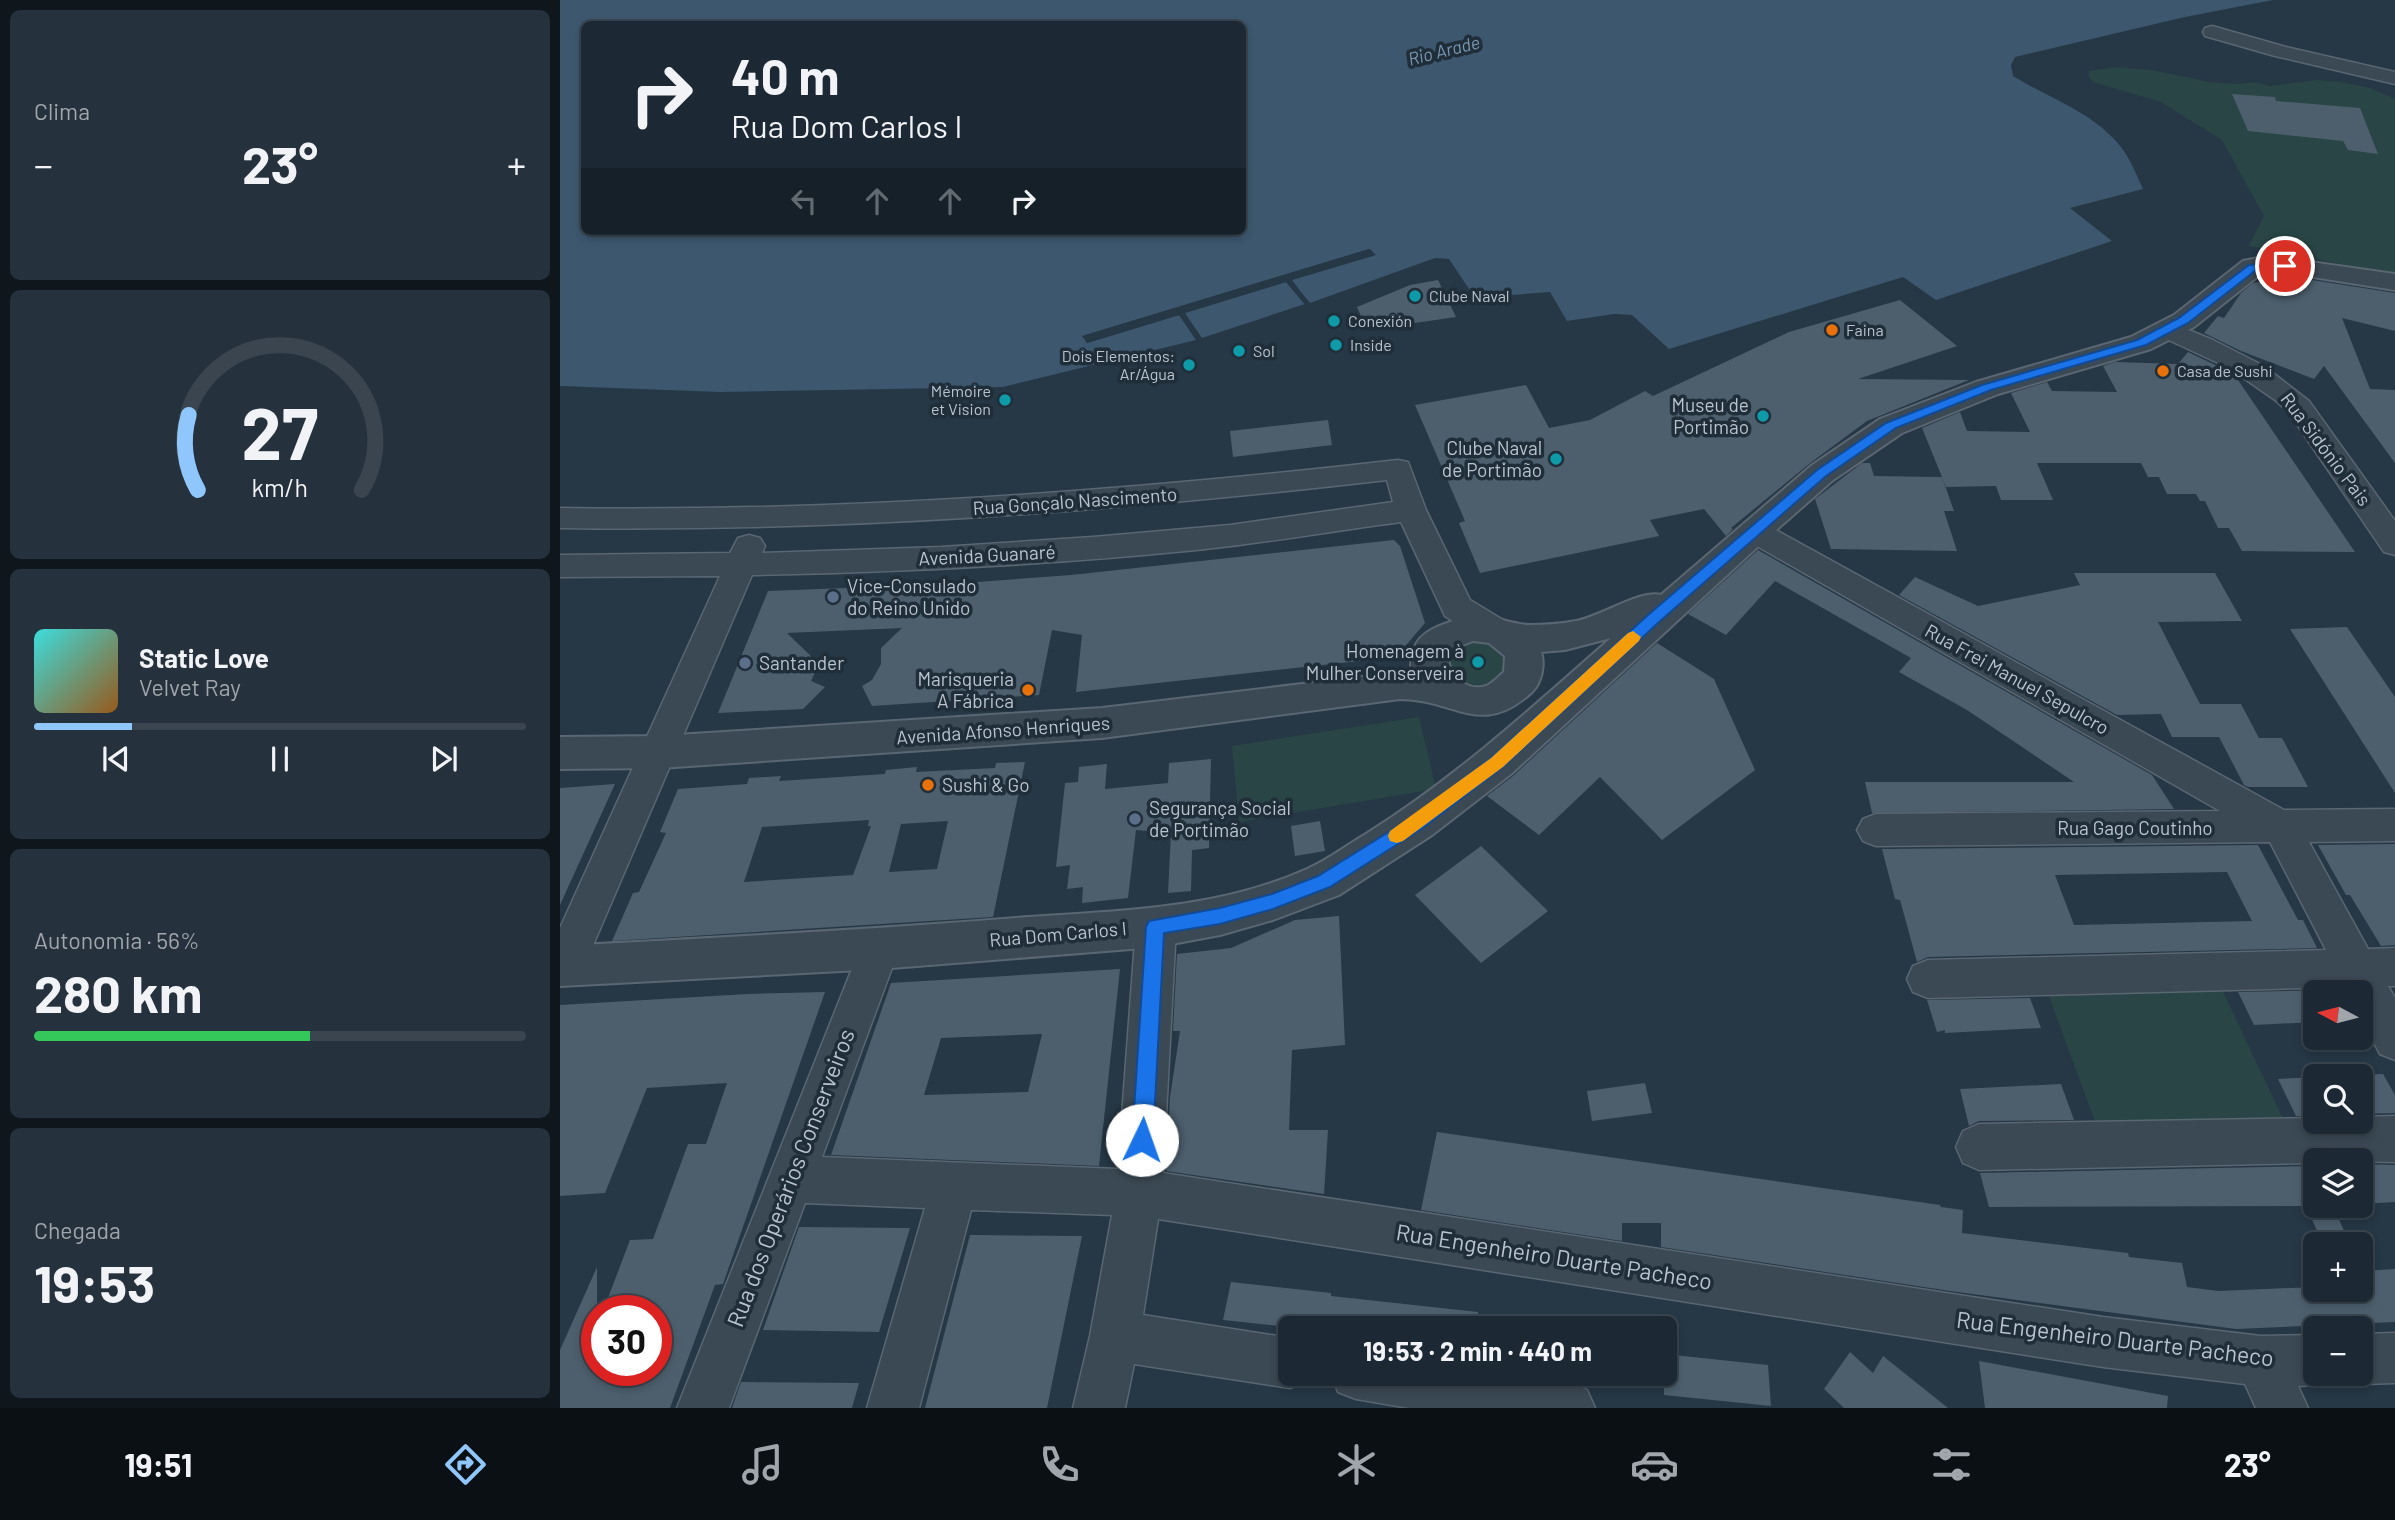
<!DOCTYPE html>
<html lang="pt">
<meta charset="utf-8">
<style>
body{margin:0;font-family:Barlow,sans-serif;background:#25313c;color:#f1f3f6;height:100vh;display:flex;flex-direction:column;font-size:26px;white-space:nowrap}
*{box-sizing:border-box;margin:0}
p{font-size:23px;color:#a0a6ac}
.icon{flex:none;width:38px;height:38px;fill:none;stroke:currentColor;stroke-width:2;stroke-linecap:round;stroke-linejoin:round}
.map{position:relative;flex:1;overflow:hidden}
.drawer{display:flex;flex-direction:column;gap:10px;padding:10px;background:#0f171d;width:560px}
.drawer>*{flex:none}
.guide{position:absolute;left:21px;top:21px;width:665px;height:214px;border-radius:10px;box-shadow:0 4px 10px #0003,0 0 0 2px #3a454f;background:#1c2934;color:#f1f3f6;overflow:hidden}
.needle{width:46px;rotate:277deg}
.fabs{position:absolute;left:1743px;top:980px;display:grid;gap:14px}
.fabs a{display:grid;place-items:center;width:70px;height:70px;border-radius:10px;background:#1c2934;box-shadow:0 4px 10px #0003,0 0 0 2px #3a454f;font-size:35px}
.speed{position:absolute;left:21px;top:1295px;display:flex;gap:14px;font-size:35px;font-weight:700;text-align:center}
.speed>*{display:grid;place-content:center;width:91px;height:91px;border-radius:50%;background:#1c2934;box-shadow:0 4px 10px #0003,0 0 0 2px #3a454f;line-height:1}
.speed .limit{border:10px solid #d22;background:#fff;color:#111}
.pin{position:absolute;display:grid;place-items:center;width:60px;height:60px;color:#fff;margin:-30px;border:4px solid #fff;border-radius:50%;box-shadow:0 2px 7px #0007}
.me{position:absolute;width:77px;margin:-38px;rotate:3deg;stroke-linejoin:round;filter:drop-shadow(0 0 5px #0008)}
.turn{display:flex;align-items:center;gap:24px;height:147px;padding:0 35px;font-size:32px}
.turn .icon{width:91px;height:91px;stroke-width:2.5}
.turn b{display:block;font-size:49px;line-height:60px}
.lanes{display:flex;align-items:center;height:66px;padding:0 35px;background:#0003;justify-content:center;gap:35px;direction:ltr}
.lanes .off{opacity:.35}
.big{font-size:52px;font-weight:700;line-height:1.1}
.drawer .tile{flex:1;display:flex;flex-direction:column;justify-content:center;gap:10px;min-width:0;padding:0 24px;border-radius:10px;background:#25313c}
.drawer .dial{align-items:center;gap:0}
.dial svg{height:182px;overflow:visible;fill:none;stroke:#3a454f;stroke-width:7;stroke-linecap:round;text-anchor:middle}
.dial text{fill:#f1f3f6;stroke:none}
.song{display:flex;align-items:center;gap:21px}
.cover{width:84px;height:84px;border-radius:10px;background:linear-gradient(135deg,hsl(180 70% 55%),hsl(30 70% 35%))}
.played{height:7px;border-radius:4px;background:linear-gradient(90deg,#8fc7fc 20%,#3a454f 20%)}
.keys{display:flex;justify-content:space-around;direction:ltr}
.heat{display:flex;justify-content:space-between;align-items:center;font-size:38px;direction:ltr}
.charge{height:10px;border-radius:5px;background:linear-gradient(90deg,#34c759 56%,#3a454f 0)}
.trip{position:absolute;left:718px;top:1316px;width:399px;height:70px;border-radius:10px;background:#1c2934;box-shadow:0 4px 10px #0003,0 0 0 2px #3a454f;font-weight:700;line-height:70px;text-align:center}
.tab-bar{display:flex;height:112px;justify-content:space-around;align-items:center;background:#0b1015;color:#a0a6ac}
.tab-bar .icon{width:49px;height:49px}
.tab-bar .current{color:#8fc7fc}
.tab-bar b{font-size:32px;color:#f1f3f6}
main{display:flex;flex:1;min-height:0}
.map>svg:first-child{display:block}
.green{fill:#294545}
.water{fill:#3c576e;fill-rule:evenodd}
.pier{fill:#263745}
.building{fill:#4d5f6d;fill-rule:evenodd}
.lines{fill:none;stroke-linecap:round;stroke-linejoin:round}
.minor-casing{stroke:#5a6671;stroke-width:3}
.tertiary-casing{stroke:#5a6671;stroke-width:4}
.minor{fill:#3b4954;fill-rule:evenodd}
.tertiary{fill:#3b4954;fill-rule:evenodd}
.route{fill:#1a73e8;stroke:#114b97;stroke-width:2}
.slow{fill:#f59e0b}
.culture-dot{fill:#0f9aa8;stroke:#202e3a;stroke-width:2.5}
.food-dot{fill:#e8710a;stroke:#202e3a;stroke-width:2.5}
.service-dot{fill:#5c6f8a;stroke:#202e3a;stroke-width:2.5}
.labels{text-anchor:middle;stroke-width:7;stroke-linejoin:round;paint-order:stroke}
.far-poi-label{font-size:16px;fill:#b9c3cd;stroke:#202e3a;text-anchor:start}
.far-water-label{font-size:18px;font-style:italic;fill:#7897b1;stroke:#202e3a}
.poi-label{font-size:19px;fill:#b9c3cd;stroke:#202e3a;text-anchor:end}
.street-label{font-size:19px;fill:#b9c3cd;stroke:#202e3a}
.near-street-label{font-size:23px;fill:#b9c3cd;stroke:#202e3a}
</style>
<main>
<section class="drawer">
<div class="tile"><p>Clima</p>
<div class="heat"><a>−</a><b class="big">23°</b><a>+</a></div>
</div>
<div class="tile dial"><svg viewBox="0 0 100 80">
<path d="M14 69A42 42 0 1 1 86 69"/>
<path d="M14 69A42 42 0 0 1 10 36" stroke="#8fc7fc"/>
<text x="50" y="56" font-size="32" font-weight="700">27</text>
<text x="50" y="72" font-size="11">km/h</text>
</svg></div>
<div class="tile">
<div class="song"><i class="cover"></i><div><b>Static Love</b><p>Velvet Ray</p></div></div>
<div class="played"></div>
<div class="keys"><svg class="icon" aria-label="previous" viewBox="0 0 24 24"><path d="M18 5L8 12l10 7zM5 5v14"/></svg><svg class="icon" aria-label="pause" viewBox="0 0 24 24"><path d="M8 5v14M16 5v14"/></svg><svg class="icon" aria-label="next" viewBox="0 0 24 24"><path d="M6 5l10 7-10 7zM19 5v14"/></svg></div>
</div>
<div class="tile"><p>Autonomia · 56%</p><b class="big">280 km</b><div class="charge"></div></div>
<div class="tile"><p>Chegada</p><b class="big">19:53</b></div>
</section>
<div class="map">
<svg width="1835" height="1408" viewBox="0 0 1835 1408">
<rect width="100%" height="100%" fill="#263745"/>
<path class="green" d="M1555 67 1592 70 1649 82 1679 84 1696 82 1710 86 1757 80 1781 82 1810 88 1835 99V275L1689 246 1704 216 1662 140 1601 102 1533 82 1528 76 1529 71Z
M919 640 929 642 942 652 945 666C916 719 849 644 919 640Z
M859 717 876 789 679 822 672 746Z
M1660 985 1724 1121 1538 1130 1487 991Z"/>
<path class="water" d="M0 0H1713L1625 17 1455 57 1451 65 1453 76C1485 96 1526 110 1552 137 1567 151 1575 171 1583 189L1510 208 1552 241 1376 300 1343 277 1109 349 1072 315 1054 314 1007 321 990 292 915 298 889 259 875 258 750 303 731 280 815 255 809 249 523 336 527 343 619 315 636 340 443 387 160 392 0 386ZM24 24H682V231H24Z
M726 282 745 304 642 338 624 313Z"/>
<path class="pier" d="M810 249 816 255 732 280 751 306 747 307 726 282 625 313 644 342 639 340 638 342 619 315 527 343 522 336Z"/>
<path class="building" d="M1672 94 1715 97 1716 101 1800 108 1818 154 1788 150 1783 141 1688 131Z
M1733 277 1835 293V331L1782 318 1810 389 1835 390V463L1764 366 1754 379 1681 351 1644 333 1658 316 1664 318 1681 293 1693 283Z
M878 280 896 317 807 330 797 307 850 285Z
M1340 300 1397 346 1298 379 1409 380 1307 421 1249 464 1171 528 1173 529 1166 536 1144 509 1090 520 1099 536 920 573 899 523 905 521 855 405 966 385 989 428 1030 420 1085 391 1093 396 1229 332Z
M1628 352 1674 374 1795 552 1682 551 1669 528H1658L1645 501H1640L1636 494H1607L1599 477H1588L1581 463H1477L1493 500H1441L1436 486 1386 487 1382 477 1394 511H1384L1397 551 1271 549 1255 499 1302 463H1310L1314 476 1382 477 1362 428 1400 412 1407 431 1470 432 1451 393 1487 382 1492 391 1557 392 1543 366 1555 362 1618 364Z
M768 420 772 445 673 457 670 431Z
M834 540 840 546 865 623 836 657 516 692 522 635 492 630 479 695 312 706 302 686 312 680 321 664V648L342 628 227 633 259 664 251 681 265 687 243 709 158 713 208 591 390 584 511 575Z
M1198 550 1592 775 1614 809 1312 813 1305 782H1514L1407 710 1339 672 1351 658 1215 581 1166 635 1128 614Z
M1514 573H1655L1682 621 1598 622 1640 704H1681L1699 738H1722L1748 787H1688L1684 785 1659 737H1612L1601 714 1557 715 1339 595 1355 577 1418 606 1520 585Z
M1787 627 1835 697V793L1730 629Z
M1097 643 1154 679 1195 770 1102 840 1040 777 979 835 927 796 953 776Z
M651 759 649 848 632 850 631 891 608 893 611 833 576 830 568 898 522 903 523 887 507 889 510 865 496 867 505 783 518 782 519 767 547 764 545 789 608 783 609 763Z
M465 762 433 917 52 941 73 893 79 892 106 833 100 832 118 789 187 784 189 778 221 776 219 781 325 774 326 770 357 767 356 772 435 768 436 763ZM309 820 308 826H311L293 875 184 882 202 827ZM388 821 377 869 329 872 341 824Z
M55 784 0 905V788Z
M760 821 765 851 735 856 731 826Z
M1835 844V945L1821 946 1790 895H1786L1758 845Z
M1698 845 1738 920H1743L1757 948 1368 957 1357 962 1340 900 1335 899 1322 849ZM1667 872 1692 921 1514 925 1495 875Z
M921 846 988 911 921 963 855 895Z
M779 916 785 1045 732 1050 729 1130H768L764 1194 606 1171 610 1097 620 1031H613L617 954 671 948 735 920Z
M560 969 539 1166 271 1155 331 983ZM482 1034 468 1092 364 1095 381 1038Z
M1779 990 1780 992H1755V1022L1694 1025 1678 992Z
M265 992 163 1284 155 1285 110 1408H0V1350L37 1267V1370H96V1311H43L70 1240 93 1239 128 1144H146L167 1083 87 1088 45 1193 0 1196V1005L187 994Z
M1470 998 1481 1028 1385 1033V1030L1377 1032 1367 1000Z
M1823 1074 1835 1095V1113L1801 1114V1075Z
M1755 1077V1116H1736L1718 1079Z
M1085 1083 1092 1113 1032 1121 1027 1091Z
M1501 1084 1514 1120 1419 1121 1409 1126 1400 1089Z
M877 1132 1380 1205 1381 1207 1403 1210 1402 1233 1568 1253 1569 1257 1622 1263 1627 1287 1658 1291 1755 1287V1290H1801V1267L1803 1271 1835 1269V1322L1676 1329 1390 1291 1101 1247V1223H1062V1241L861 1210Z
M1801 1164 1835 1165V1202L1801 1204Z
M1755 1166V1206H1773L1790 1244H1763L1746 1206 1429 1207 1420 1173Z
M239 1227 350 1228 319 1332 203 1330Z
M410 1235 522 1236 487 1408H365Z
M671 1282 771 1293V1296L918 1312V1328H739L663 1320Z
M1290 1352 1313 1373 1323 1356 1388 1408H1284L1264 1389Z
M1104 1354 1208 1365 1211 1406 1104 1395Z
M1419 1361 1608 1396 1607 1408H1425Z
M181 1382 299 1383 292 1408H172Z"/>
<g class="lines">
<g class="minor-casing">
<path id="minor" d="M1652 26 1726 47 1835 72V84L1715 56 1645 36 1643 32 1645 28Z
M1609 322 1653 340 1704 366 1749 401 1835 521V555L1824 552 1729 413 1715 400 1669 368 1600 336 1596 330 1600 324Z
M838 460 848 462 866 510 910 600 943 620 948 629 943 638 931 641 919 638 885 616 841 522C773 531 705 543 636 550 489 565 340 572 192 575L19 978 4 984 0 982V928L160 576 0 577V555L170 553 178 538 189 535 200 538 205 546 202 553 381 547 533 537 670 525 833 502 827 480C551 512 277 532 0 528V508C281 512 559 492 838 460Z
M1194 521 1205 524 1724 810 1835 809V841L1749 842 1808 949 1835 948V986H1828L1835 998V1060L1820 1054 1801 1018V992H1788L1785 987 1368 998 1353 992 1347 979 1353 966 1368 960 1766 950 1710 842 1316 846 1303 841 1297 830 1303 819 1316 814 1660 811 1183 538 1179 531 1183 524Z
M596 909 610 914 616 927 603 1173 1543 1317 1701 1336 1755 1335V1374H1775L1773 1378 1755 1385 1738 1386 1748 1408H1696L1685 1384 1543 1367 598 1219 583 1315 730 1338V1374H751L748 1381 730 1388 574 1364 565 1408H513L530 1336 552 1215 411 1210 359 1408H307L365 1208 245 1203 169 1408H117L305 936 319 931 333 936 339 949 262 1157 558 1169 576 927 582 914Z
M1835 1116V1162L1755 1160V1163L1419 1170 1403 1163 1396 1147 1403 1131 1419 1124 1755 1118V1122H1801V1117Z
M1835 1333V1383L1801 1384 1783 1377 1782 1374H1801V1334Z
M771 1374H956L1009 1382 1027 1390 1035 1408H849L796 1399 778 1392Z"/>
</g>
<g class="tertiary-casing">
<path id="tertiary" d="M1709 256 1835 274V290L1740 275 1702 273 1634 327 1591 349 1438 394 1342 433 1273 480 1206 539 951 774 872 835 779 895 713 920 660 935 596 947 319 969 0 986V946C152 938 304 930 456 918 553 911 657 910 747 869 768 860 787 845 806 834 895 778 972 708 1051 638L1005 650 981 652C985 664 982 682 972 692 921 739 895 699 840 699L542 738 100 768 0 769V737L100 736 542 708 851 671C850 641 863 631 890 622 900 618 909 614 921 615 937 617 951 624 968 625 984 625 1000 624 1016 621 1040 617 1081 589 1101 595L1251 466 1320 419 1416 382 1571 337 1614 315 1683 261ZM913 641 929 643 945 656 944 672C938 677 933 683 926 686 906 692 889 675 888 657L895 648Z"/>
</g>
<use href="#minor" class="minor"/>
<use href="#tertiary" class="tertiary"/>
</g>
<path class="route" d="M1725 262 1729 263V268L1695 271 1628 323 1586 345 1431 390 1336 428 1266 476 1099 622 943 767 863 828 770 887 713 909 660 924 604 933 593 1140 590 1147 582 1150 575 1147 572 1140 586 927 589 921 660 908 712 894 758 876 851 818 931 758 1088 615 1257 470 1326 423 1422 385 1577 340 1619 318 1689 265Z"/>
<path class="slow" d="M1073 631 1081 637 1079 641 943 767 843 841 837 843 830 841 828 836 830 831 931 758 1068 633Z"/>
<g class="culture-dot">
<circle cx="855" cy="296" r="7"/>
<circle cx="774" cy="321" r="7"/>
<circle cx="776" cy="345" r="7"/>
<circle cx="679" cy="351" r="7"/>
<circle cx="629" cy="365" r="7"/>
<circle cx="445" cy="400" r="7"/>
<circle cx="1203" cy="416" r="7"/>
<circle cx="996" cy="459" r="7"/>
<circle cx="918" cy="662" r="7"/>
</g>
<g class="food-dot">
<circle cx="1272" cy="330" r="7"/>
<circle cx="1603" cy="371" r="7"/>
<circle cx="468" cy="690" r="7"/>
<circle cx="368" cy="785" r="7"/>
</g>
<g class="service-dot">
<circle cx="273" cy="597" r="7"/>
<circle cx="185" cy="663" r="7"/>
<circle cx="575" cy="819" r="7"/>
</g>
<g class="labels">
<g class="far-poi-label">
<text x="869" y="302">Clube Naval</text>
<text x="788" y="327">Conexión</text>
<text x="1286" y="336">Faina</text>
<text x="790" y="351">Inside</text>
<text x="693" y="357">Sol</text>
<text x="615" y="362" text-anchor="end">Dois Elementos:<tspan x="615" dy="18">Ar/Água</tspan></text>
<text x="1617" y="377">Casa de Sushi</text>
<text x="431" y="397" text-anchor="end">Mémoire<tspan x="431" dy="18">et Vision</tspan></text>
</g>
<g class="far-water-label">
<text transform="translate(884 51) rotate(-14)" y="6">Rio Arade</text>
</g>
<g class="poi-label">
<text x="1189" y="412">Museu de<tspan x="1189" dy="22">Portimão</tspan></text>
<text x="982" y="455">Clube Naval<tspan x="982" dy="22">de Portimão</tspan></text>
<text x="287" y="593" text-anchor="start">Vice-Consulado<tspan x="287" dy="22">do Reino Unido</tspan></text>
<text x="904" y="658">Homenagem à<tspan x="904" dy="22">Mulher Conserveira</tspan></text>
<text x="199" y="670" text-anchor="start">Santander</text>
<text x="454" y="686">Marisqueria<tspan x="454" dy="22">A Fábrica</tspan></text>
<text x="382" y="792" text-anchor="start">Sushi &amp; Go</text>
<text x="589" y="815" text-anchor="start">Segurança Social<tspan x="589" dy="22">de Portimão</tspan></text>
</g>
<g class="street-label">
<text transform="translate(1766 449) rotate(53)" y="7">Rua Sidónio Pais</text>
<text transform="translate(515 501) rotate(-4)" y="7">Rua Gonçalo Nascimento</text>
<text transform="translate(427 555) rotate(-3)" y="7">Avenida Guanaré</text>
<text transform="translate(1457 679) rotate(29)" y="7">Rua Frei Manuel Sepulcro</text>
<text transform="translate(443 730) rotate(-4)" y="7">Avenida Afonso Henriques</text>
<text x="1575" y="835">Rua Gago Coutinho</text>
<text transform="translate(498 934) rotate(-5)" y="7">Rua Dom Carlos I</text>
</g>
<g class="near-street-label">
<text transform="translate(231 1178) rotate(-69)" y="8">Rua dos Operários Conserveiros</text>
<text transform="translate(994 1257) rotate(9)" y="8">Rua Engenheiro Duarte Pacheco</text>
<text transform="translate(1555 1339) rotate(7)" y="8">Rua Engenheiro Duarte Pacheco</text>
</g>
</g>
</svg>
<div class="fabs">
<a><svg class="needle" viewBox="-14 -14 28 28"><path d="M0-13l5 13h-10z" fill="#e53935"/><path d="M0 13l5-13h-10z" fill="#a0a6ac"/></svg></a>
<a><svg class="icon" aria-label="search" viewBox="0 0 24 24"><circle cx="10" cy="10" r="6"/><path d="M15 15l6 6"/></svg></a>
<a><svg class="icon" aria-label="layers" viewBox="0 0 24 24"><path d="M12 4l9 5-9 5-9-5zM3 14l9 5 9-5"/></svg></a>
<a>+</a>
<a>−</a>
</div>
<div class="speed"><div class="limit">30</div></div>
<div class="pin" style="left:1725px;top:266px;background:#d93025"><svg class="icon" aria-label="arrive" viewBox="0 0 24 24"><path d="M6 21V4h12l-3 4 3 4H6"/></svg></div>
<svg class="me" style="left:582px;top:1140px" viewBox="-20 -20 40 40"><circle r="19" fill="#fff"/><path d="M0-13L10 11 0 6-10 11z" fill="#1a73e8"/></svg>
<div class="trip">19:53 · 2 min · 440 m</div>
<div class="guide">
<div class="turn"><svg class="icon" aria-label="right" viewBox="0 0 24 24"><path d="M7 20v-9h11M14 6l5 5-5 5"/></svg><div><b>40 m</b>Rua Dom Carlos I</div></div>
<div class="lanes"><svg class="icon off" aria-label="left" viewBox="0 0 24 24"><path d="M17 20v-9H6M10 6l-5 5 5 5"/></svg><svg class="icon off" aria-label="ahead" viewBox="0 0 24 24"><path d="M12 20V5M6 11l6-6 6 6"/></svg><svg class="icon off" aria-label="ahead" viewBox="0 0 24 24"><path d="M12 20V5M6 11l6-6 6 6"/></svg><svg class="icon" aria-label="right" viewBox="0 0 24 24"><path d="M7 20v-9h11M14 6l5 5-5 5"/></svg></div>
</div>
</div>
</main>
<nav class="tab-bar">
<b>19:51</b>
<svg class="icon current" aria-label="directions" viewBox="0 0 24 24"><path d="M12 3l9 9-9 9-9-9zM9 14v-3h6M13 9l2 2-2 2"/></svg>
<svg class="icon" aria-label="music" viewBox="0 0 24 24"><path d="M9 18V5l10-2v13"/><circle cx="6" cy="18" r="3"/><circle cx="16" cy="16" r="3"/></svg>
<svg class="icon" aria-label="phone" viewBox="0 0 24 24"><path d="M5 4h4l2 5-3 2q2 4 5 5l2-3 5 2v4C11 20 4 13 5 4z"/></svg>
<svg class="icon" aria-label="climate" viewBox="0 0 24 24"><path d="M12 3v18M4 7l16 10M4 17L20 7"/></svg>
<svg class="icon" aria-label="car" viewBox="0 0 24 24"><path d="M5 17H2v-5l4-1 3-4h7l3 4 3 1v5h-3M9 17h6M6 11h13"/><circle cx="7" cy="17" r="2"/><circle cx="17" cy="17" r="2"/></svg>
<svg class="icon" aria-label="filters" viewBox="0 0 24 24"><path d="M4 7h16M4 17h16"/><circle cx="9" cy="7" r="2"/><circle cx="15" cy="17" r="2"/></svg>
<b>23°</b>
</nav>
